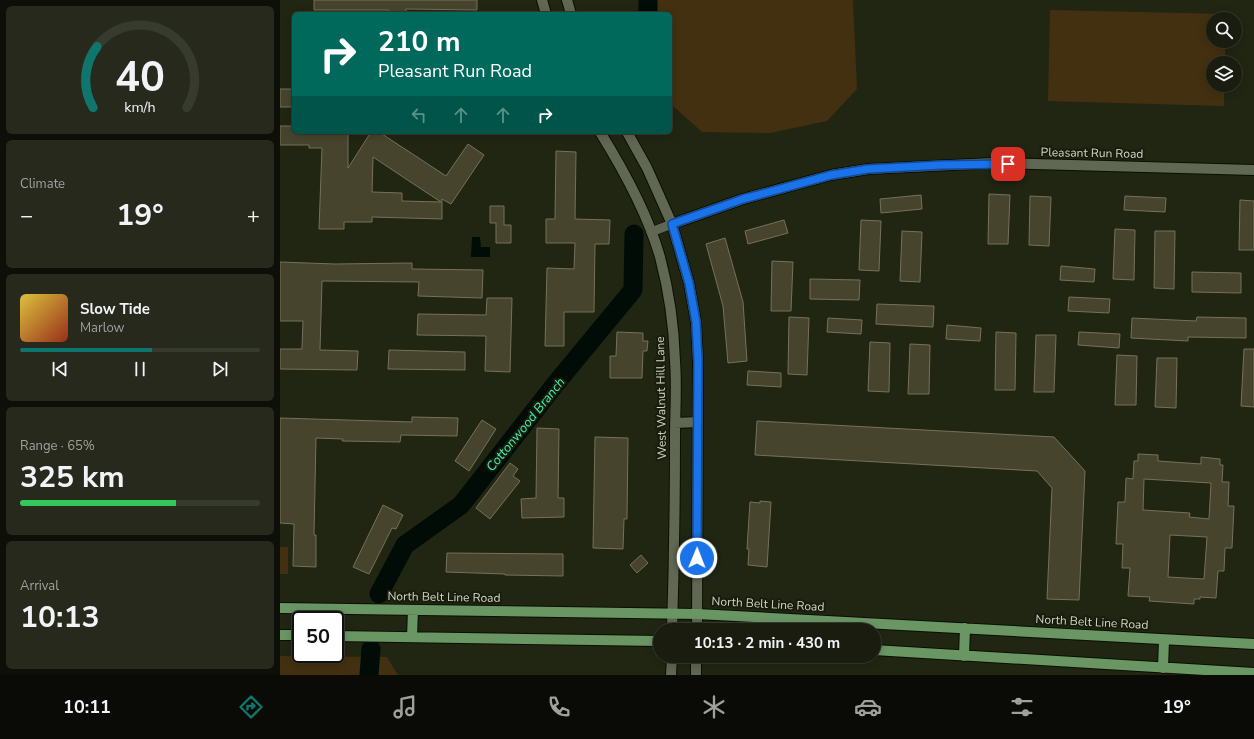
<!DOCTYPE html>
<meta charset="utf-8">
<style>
body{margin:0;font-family:"Nunito Sans",sans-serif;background:#26291c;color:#f1f3f6;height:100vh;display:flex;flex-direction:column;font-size:15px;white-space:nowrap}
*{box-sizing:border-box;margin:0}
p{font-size:13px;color:#9fa19e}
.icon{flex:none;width:22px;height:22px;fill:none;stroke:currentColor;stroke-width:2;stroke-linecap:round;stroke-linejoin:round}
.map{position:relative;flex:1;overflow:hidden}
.sheet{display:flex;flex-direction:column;gap:6px;padding:6px;background:#0e0f08;width:280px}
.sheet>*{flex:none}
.hud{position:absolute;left:12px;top:12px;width:380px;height:122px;border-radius:6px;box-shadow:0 2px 10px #0003,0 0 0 1px #373a2e;background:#00695c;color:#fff;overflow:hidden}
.fabs{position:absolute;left:926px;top:12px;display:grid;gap:8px}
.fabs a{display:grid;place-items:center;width:36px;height:36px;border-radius:50%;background:#191c0e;box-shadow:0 2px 10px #0003,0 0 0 1px #373a2e;font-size:20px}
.speed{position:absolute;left:12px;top:611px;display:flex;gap:8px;font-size:20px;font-weight:700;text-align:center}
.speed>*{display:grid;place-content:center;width:52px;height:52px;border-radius:50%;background:#191c0e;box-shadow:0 2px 10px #0003,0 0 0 1px #373a2e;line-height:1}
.speed .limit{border:2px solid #111;border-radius:6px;background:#fff;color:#111}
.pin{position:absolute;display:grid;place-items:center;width:34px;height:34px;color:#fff;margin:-17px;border-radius:8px;box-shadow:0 2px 6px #0006}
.me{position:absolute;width:44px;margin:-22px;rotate:1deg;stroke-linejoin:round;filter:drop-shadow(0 0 3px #0008)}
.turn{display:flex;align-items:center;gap:14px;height:84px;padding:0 20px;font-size:18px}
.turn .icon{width:52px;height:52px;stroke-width:2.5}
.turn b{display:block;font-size:28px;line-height:34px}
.lanes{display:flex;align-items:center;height:38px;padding:0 20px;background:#0003;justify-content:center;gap:20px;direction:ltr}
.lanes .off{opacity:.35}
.big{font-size:30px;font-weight:700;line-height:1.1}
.sheet .card{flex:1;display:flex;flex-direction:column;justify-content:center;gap:6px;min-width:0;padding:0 14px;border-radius:6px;background:#26291c}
.sheet .dial{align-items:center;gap:0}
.dial svg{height:104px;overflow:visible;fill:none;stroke:#373a2e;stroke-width:7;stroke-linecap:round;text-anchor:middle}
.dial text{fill:#f1f3f6;stroke:none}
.song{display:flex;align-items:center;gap:12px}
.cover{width:48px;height:48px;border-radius:6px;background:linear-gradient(135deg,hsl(50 70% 55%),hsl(10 70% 35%))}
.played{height:4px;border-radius:2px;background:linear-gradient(90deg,#0f766e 55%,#373a2e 55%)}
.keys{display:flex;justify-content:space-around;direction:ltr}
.heat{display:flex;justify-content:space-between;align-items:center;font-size:22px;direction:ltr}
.charge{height:6px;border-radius:3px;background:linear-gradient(90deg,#34c759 65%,#373a2e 0)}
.trip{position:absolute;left:373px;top:623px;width:228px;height:40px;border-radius:20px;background:#191c0e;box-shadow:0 2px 10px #0003,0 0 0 1px #373a2e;font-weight:700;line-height:40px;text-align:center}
.tab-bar{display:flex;height:64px;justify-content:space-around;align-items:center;background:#0a0b06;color:#9fa19e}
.tab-bar .icon{width:28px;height:28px}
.tab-bar .on{color:#0f766e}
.tab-bar b{font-size:18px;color:#f1f3f6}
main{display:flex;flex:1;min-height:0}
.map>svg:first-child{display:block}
.green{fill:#433010}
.water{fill:#010c07}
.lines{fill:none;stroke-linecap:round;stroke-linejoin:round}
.river{stroke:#010c07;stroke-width:19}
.building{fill:#47442e;stroke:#75715b;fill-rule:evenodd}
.minor-casing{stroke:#0a0f01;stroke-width:10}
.tertiary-casing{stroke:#0a0f01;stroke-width:12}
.secondary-casing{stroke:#0a0f01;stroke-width:12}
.primary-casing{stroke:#0a0f01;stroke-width:12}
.minor{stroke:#606752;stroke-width:9}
.tertiary{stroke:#606752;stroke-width:10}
.secondary{stroke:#606752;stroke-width:10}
.primary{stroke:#6a9664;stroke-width:10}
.route-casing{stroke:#114b97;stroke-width:10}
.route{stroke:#1a73e8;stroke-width:7}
.labels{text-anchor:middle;stroke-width:4;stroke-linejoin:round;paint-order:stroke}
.street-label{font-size:12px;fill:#d2d6ca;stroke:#171d0a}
.water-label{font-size:13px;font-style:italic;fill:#45efb8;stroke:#171d0a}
</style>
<main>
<section class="sheet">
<div class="card dial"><svg viewBox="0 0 100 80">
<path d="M14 69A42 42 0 1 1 86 69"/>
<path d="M14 69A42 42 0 0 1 17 22" stroke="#0f766e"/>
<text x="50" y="56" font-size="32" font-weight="700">40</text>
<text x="50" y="72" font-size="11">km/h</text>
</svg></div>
<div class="card"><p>Climate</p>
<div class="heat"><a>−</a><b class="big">19°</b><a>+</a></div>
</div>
<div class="card">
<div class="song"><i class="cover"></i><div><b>Slow Tide</b><p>Marlow</p></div></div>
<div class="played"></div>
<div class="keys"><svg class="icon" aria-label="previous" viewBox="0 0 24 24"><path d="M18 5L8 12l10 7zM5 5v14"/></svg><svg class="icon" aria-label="pause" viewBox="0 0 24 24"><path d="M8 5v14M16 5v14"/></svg><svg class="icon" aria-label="next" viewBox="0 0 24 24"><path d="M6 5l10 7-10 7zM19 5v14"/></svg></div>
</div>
<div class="card"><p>Range · 65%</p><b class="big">325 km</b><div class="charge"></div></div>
<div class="card"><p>Arrival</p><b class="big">10:13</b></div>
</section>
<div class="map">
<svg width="974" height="675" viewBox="0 0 974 675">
<rect width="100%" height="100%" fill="#212613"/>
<path class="green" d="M370 0H573L577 89 547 121 490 133 422 132 393 106 390 96V14H372Z
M770 10 946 14V19H933V41H945V63H933V85H944V106L768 101Z
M0 547H8V574H0Z
M0 656 107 657 118 675H0Z"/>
<path class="water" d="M192 237H200L201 247H210V257H191Z"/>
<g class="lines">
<path class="river" d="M368 14V0
M99 594 125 545 181 505 277 382 353 290 354 234
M89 675 91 649"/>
</g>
<path class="building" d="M34 0H197V10L126 9V14H108V10H34Z
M0 89H14V107H0Z
M0 126H14V132H68V168L91 132H99L166 176 188 144 204 155 171 204 162 199V219L92 217V222H64V229H39L42 148H29V145H0ZM93 157 132 183 161 202 122 201V193L92 192Z
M276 151 296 152 295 219 330 220 329 244H315L314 312H284V346H265L267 268 294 269 295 243H266V219H275Z
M709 194 730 195 728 244H708Z
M641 195 642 209 601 213 600 199Z
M750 196 771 197 769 246 749 245Z
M845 196 886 198 885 212 844 210Z
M960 200 974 201V250H959Z
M210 206H224V225H231V243H216V223H210Z
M504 220 508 233 468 244 465 231Z
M581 220 601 221 599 271 579 270Z
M835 229 855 230 854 280 833 279Z
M622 231 642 232 640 282 620 281Z
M875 231H895L894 289 874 288Z
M445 238 463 302 467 361 448 363 443 306 426 244Z
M492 261 513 262 511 311H491Z
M0 262 55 264 132 263V269L203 270 202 298 138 296 139 282 42 281 40 350 78 351 77 370 0 369V349H22L23 321H0Z
M781 266 815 269 814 282 780 280Z
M912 272 961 273V293L912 292Z
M530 279 580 280 579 300 530 299Z
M789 297 830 299 829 313 788 311Z
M207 298H232L230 372 205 371 206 336 137 335 138 314 206 315Z
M597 304 654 306 653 327 596 324Z
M509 317 529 318 527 375 508 374Z
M917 317 966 318V338L908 337V341L851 338 852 318 916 321Z
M548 318 582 320 581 334 547 332Z
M667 325 701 328 700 341 666 339Z
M337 332 363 333V341H368L367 351H363L362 378H330V356H336Z
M716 332 736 333 735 390H715Z
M799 332 840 334 839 348 798 345Z
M756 335H776L774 392H754Z
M590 342 610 343 609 392 588 391Z
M630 344 650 345 649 394H628Z
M964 349H974V407L961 406Z
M109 350 185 352V370L108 369Z
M837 355 857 356 856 405H835Z
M877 358H897L896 408 875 407Z
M468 371 501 373V387L467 385Z
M132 417 178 418 177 436 121 435 120 442 62 441 63 439 36 438 34 535H36V567L13 566 14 524 0 523V418L132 422Z
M202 420 216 429 189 471 175 461Z
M477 421 774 437 805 471 799 600 767 599 772 488 757 471 475 455Z
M257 428 279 429 278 498H284V517L242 518 241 499 256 498Z
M315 437 348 438 347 519H344L343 549 313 548Z
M858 454 878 455V461L921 464V457L940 459V465H943L942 482H949L948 506H954L952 548H945L944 571H938L936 598 920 597V599H914V604L869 601 870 597 848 596 850 568H842L843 544H836L838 502H845L846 478 853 479 854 461H858ZM864 479 931 483 929 519 909 517 910 513 863 510ZM890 535 927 537 924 579 888 577Z
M230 463 238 469 233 476 240 481 210 519 196 508Z
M480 501 491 502 487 567 468 565 469 549H467L470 502 480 503Z
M103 505 123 515 116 529 112 528 89 574 73 567Z
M167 553 283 554V576L225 575V574L166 572Z
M361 555 368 563 357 573 350 565Z"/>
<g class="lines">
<g class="minor-casing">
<path id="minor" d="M371 232 392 224"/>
</g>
<g class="tertiary-casing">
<path id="tertiary" d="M392 224 463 199 551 175 588 169 713 163 974 170"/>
</g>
<g class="secondary-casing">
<path id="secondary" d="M262 0 266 14
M287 0 291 14
M320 132C343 169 368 215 380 257 389 291 394 326 395 361 397 386 395 412 395 437 395 501 394 566 392 630
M347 132 367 168 392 224 409 283 416 322 418 361 417 630
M395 423 418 422
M391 675 392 656
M416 675V656"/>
</g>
<g class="primary-casing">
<path id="primary" d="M0 608 417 614 974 644
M0 635H21
M55 636 380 641
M132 637 133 610
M594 650 974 673
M684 656 685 628
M883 668 884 640"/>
</g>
<use href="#minor" class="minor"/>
<use href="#tertiary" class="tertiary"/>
<use href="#secondary" class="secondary"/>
<use href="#primary" class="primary"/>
</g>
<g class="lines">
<g class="route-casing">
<path id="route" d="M417 558 418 361 416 322 409 283 392 224 463 199 551 175 588 169 662 165 728 164"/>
</g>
<use href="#route" class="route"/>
</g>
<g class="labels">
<g class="street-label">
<text transform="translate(812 153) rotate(1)" y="4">Pleasant Run Road</text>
<text transform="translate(381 398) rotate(-91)" y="4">West Walnut Hill Lane</text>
<text transform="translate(164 597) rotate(1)" y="4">North Belt Line Road</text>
<text transform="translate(488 604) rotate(3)" y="4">North Belt Line Road</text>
<text transform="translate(812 622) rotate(3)" y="4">North Belt Line Road</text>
</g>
<g class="water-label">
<text transform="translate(245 424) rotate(-51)" y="5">Cottonwood Branch</text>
</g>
</g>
</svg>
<div class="fabs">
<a><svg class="icon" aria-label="search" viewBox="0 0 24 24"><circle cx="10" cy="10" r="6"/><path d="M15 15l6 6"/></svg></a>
<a><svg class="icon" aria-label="layers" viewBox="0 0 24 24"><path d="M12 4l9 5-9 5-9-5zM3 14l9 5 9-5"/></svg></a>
</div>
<div class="speed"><div class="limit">50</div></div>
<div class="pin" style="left:728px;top:164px;background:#d93025"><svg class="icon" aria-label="arrive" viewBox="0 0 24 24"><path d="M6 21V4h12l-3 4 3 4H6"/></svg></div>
<svg class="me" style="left:417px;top:558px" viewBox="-20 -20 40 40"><circle r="17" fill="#1a73e8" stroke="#fff" stroke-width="3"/><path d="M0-11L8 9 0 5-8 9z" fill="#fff"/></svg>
<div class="trip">10:13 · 2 min · 430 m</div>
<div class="hud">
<div class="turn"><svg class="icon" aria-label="right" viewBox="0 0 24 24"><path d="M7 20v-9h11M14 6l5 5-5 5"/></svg><div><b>210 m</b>Pleasant Run Road</div></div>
<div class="lanes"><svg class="icon off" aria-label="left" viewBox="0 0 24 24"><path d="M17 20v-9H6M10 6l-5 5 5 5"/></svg><svg class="icon off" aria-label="ahead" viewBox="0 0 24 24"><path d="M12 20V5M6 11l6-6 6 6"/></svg><svg class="icon off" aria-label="ahead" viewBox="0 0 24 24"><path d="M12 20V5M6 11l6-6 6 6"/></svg><svg class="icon" aria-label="right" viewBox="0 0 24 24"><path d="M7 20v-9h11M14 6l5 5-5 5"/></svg></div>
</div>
</div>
</main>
<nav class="tab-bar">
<b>10:11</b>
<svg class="icon on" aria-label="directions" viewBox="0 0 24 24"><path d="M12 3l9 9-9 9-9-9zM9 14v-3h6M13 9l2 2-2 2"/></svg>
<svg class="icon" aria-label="music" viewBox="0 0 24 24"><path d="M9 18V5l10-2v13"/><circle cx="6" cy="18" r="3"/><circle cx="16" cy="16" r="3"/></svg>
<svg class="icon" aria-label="phone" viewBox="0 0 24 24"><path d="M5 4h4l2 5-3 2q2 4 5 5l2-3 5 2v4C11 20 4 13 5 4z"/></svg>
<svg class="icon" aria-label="climate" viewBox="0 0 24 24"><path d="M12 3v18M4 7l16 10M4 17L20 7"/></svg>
<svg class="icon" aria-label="car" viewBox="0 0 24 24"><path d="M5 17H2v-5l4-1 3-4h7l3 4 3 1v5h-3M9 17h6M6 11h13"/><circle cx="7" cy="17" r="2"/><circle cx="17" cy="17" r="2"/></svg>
<svg class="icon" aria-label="filters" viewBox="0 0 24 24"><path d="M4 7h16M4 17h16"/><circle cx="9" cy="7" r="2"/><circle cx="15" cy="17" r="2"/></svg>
<b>19°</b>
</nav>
